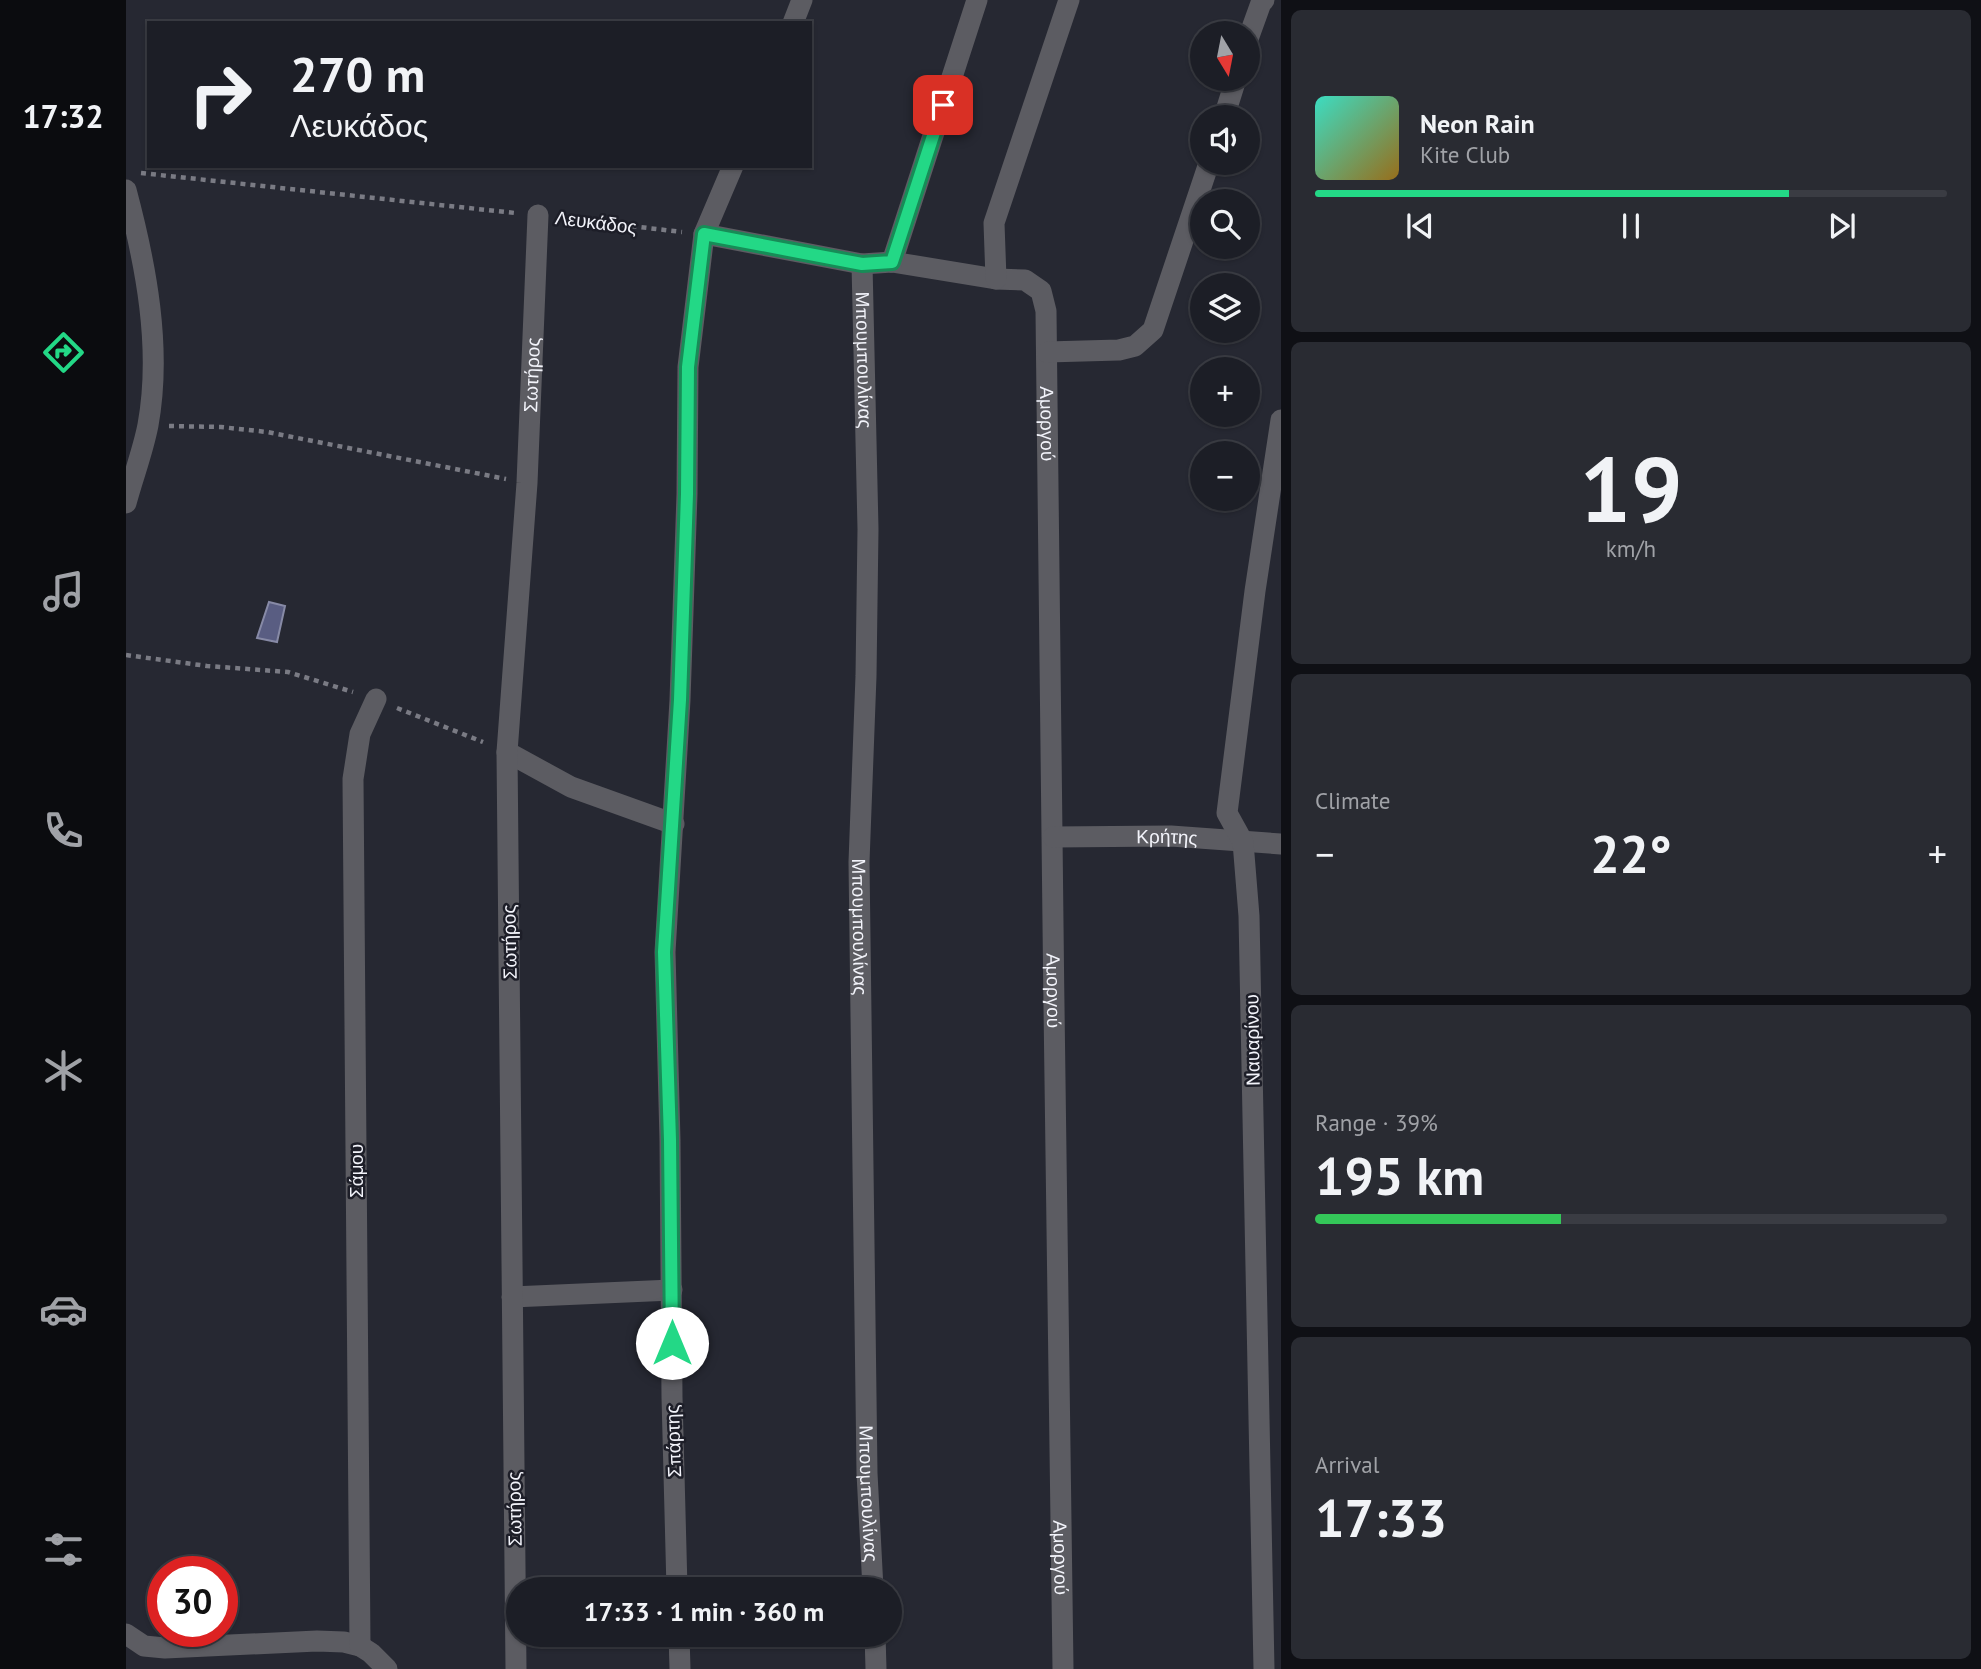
<!DOCTYPE html>
<meta charset="utf-8">
<style>
body{margin:0;font-family:"PT Sans",sans-serif;background:#292b32;color:#f1f3f6;height:100vh;display:flex;flex-direction:column;font-size:26px;white-space:nowrap}
*{box-sizing:border-box;margin:0}
p{font-size:23px;color:#a0a2a7}
.icon{flex:none;width:38px;height:38px;fill:none;stroke:currentColor;stroke-width:2;stroke-linecap:round;stroke-linejoin:round}
.map{position:relative;flex:1;overflow:hidden}
.details{display:flex;flex-direction:column;gap:10px;padding:10px;background:#0f1015;width:700px}
.details>*{flex:none}
.banner{position:absolute;left:21px;top:21px;width:665px;height:147px;border-radius:0px;box-shadow:0 2px 5px #0004,0 0 0 2px #3a3c43;background:#1c1e26;color:#f1f3f6;overflow:hidden}
.needle{width:46px;rotate:170deg}
.buttons{position:absolute;left:1064px;top:21px;display:grid;gap:14px}
.buttons a{display:grid;place-items:center;width:70px;height:70px;border-radius:50%;background:#1c1e26;box-shadow:0 2px 5px #0004,0 0 0 2px #3a3c43;font-size:35px}
.speed{position:absolute;left:21px;top:1556px;display:flex;gap:14px;font-size:35px;font-weight:700;text-align:center}
.speed>*{display:grid;place-content:center;width:91px;height:91px;border-radius:50%;background:#1c1e26;box-shadow:0 2px 5px #0004,0 0 0 2px #3a3c43;line-height:1}
.speed .limit{border:10px solid #d22;background:#fff;color:#111}
.pin{position:absolute;display:grid;place-items:center;width:60px;height:60px;color:#fff;margin:-30px;border-radius:14px;box-shadow:0 4px 10px #0006}
.me{position:absolute;width:77px;margin:-38px;rotate:0deg;stroke-linejoin:round;filter:drop-shadow(0 0 5px #0008)}
.turn{display:flex;align-items:center;gap:24px;height:147px;padding:0 28px;font-size:32px}
.turn .icon{width:91px;height:91px;stroke-width:2.5}
.turn b{display:block;font-size:49px;line-height:60px}
.big{font-size:52px;font-weight:700;line-height:1.1}
.details .widget{flex:1;display:flex;flex-direction:column;justify-content:center;gap:10px;min-width:0;padding:0 24px;border-radius:10px;background:#292b32}
.details .dial{align-items:center;gap:0}
.dial b{font-size:91px;line-height:1}
.song{display:flex;align-items:center;gap:21px}
.cover{width:84px;height:84px;border-radius:10px;background:linear-gradient(135deg,hsl(170 70% 55%),hsl(40 70% 35%))}
.played{height:7px;border-radius:4px;background:linear-gradient(90deg,#23d886 75%,#3a3c43 75%)}
.keys{display:flex;justify-content:space-around;direction:ltr}
.heat{display:flex;justify-content:space-between;align-items:center;font-size:38px;direction:ltr}
.charge{height:10px;border-radius:5px;background:linear-gradient(90deg,#34c759 39%,#3a3c43 0)}
.trip{position:absolute;left:380px;top:1577px;width:396px;height:70px;border-radius:35px;background:#1c1e26;box-shadow:0 2px 5px #0004,0 0 0 2px #3a3c43;font-weight:700;line-height:70px;text-align:center}
main{display:flex;flex:1;min-height:0}
.tabs{display:flex;flex-direction:column;width:126px;justify-content:space-around;align-items:center;background:#0b0c0f;color:#a0a2a7}
.tabs .icon{width:49px;height:49px}
.tabs .active{color:#23d886}
.tabs b{font-size:32px;color:#f1f3f6}
.map>svg:first-child{display:block}
.water{fill:#595d82;stroke:#878aa6;stroke-width:2}
.lines{fill:none;stroke-linecap:round;stroke-linejoin:round}
.path{stroke:#7a7b84;stroke-width:4.5;stroke-dasharray:5 5;stroke-linecap:butt}
.street{stroke:#5c5c62;stroke-width:21}
.route-casing{stroke:#178c57;stroke-width:18}
.route{stroke:#23d886;stroke-width:12}
.labels{text-anchor:middle;stroke-width:5;stroke-linejoin:round;paint-order:stroke}
.street-label{font-size:19px;fill:#f2f3fa;stroke:#1d1e28}
</style>
<main>
<nav class="tabs">
<b>17:32</b>
<svg class="icon active" aria-label="directions" viewBox="0 0 24 24"><path d="M12 3l9 9-9 9-9-9zM9 14v-3h6M13 9l2 2-2 2"/></svg>
<svg class="icon" aria-label="music" viewBox="0 0 24 24"><path d="M9 18V5l10-2v13"/><circle cx="6" cy="18" r="3"/><circle cx="16" cy="16" r="3"/></svg>
<svg class="icon" aria-label="phone" viewBox="0 0 24 24"><path d="M5 4h4l2 5-3 2q2 4 5 5l2-3 5 2v4C11 20 4 13 5 4z"/></svg>
<svg class="icon" aria-label="climate" viewBox="0 0 24 24"><path d="M12 3v18M4 7l16 10M4 17L20 7"/></svg>
<svg class="icon" aria-label="car" viewBox="0 0 24 24"><path d="M5 17H2v-5l4-1 3-4h7l3 4 3 1v5h-3M9 17h6M6 11h13"/><circle cx="7" cy="17" r="2"/><circle cx="17" cy="17" r="2"/></svg>
<svg class="icon" aria-label="filters" viewBox="0 0 24 24"><path d="M4 7h16M4 17h16"/><circle cx="9" cy="7" r="2"/><circle cx="15" cy="17" r="2"/></svg>
</nav>
<div class="map">
<svg width="1155" height="1669" viewBox="0 0 1155 1669">
<rect width="100%" height="100%" fill="#262832"/>
<path class="water" d="M143 602 159 606 151 642 131 638Z"/>
<g class="lines">
<path class="path" d="M15 173 389 213
M436 218 556 232
M43 426 95 427 141 432 380 479
M0 655 81 666 162 672 227 692
M271 708 357 742"/>
<g class="street">
<path d="M667 23 676 0"/>
<path d="M1122 39 1135 3 1138 0"/>
<path d="M1098 117 1110 79"/>
<path d="M0 190C20 265 36 348 22 425 17 451 7 477 0 503"/>
<path id="s1" d="M578 234 736 264 766 262 870 279 899 280 915 291 920 311C927 764 928 1216 937 1669"/>
<path d="M766 262 851 0"/>
<path id="s2" d="M736 264 742 529 740 676 733 862 741 1473 747 1589"/>
<path d="M870 279 868 223 943 0"/>
<path d="M921 352 993 350 1009 346 1027 330 1083 163"/>
<path d="M381 752 445 787 548 824"/>
<path id="s3" d="M927 837 1045 836 1155 844"/>
<path d="M386 1297 546 1290"/>
<path d="M551 1589 546 1397 544 1140 539 952 554 700 561 494 562 367 578 234 607 166"/>
<path d="M0 1634 18 1646 39 1648 191 1641 218 1642 234 1646 245 1653 261 1669"/>
<path d="M553 1634 554 1669"/>
<path d="M749 1634 750 1669"/>
<path d="M234 1646 227 779 234 734 250 699"/>
<path id="s4" d="M390 1669 381 752 401 483 412 215"/>
<path d="M1138 1669 1123 916 1117 842 1101 813 1129 591 1155 420"/>
</g>
</g>
<g class="lines">
<g class="route-casing">
<path id="route" d="M546 1343 544 1140 538 952 554 700 561 494 562 367 578 234 736 264 766 262 817 105"/>
</g>
<use href="#route" class="route"/>
</g>
<g class="labels">
<g class="street-label">
<text transform="translate(470 222) rotate(7)" y="7">Λευκάδος</text>
<text dy="7" stroke="none"><textPath href="#s2" startOffset="96">Μπουμπουλίνας</textPath></text>
<text dy="7" stroke="none"><textPath href="#s4" startOffset="1295">Σωτήρος</textPath></text>
<text dy="7" stroke="none"><textPath href="#s1" startOffset="478">Αμοργού</textPath></text>
<text dy="7" stroke="none"><textPath href="#s3" startOffset="114">Κρήτης</textPath></text>
<text dy="7" stroke="none"><textPath href="#s2" startOffset="663">Μπουμπουλίνας</textPath></text>
<text transform="translate(383 942) rotate(-91)" y="7">Σωτήρος</text>
<text dy="7" stroke="none"><textPath href="#s1" startOffset="1045">Αμοργού</textPath></text>
<text transform="translate(1126 1040) rotate(-91)" y="7">Ναυαρίνου</text>
<text transform="translate(230 1171) rotate(-90)" y="7">Σάμου</text>
<text transform="translate(547 1441) rotate(-92)" y="7">Σπάρτης</text>
<text dy="7" stroke="none"><textPath href="#s2" startOffset="1230">Μπουμπουλίνας</textPath></text>
<text transform="translate(388 1509) rotate(-91)" y="7">Σωτήρος</text>
<text dy="7" stroke="none"><textPath href="#s1" startOffset="1612">Αμοργού</textPath></text>
</g>
</g>
</svg>
<div class="buttons">
<a><svg class="needle" viewBox="-14 -14 28 28"><path d="M0-13l5 13h-10z" fill="#e53935"/><path d="M0 13l5-13h-10z" fill="#a0a2a7"/></svg></a>
<a><svg class="icon" aria-label="sound" viewBox="0 0 24 24"><path d="M4 9h4l5-4v14l-5-4H4zM17 9q2 3 0 6"/></svg></a>
<a><svg class="icon" aria-label="search" viewBox="0 0 24 24"><circle cx="10" cy="10" r="6"/><path d="M15 15l6 6"/></svg></a>
<a><svg class="icon" aria-label="layers" viewBox="0 0 24 24"><path d="M12 4l9 5-9 5-9-5zM3 14l9 5 9-5"/></svg></a>
<a>+</a>
<a>−</a>
</div>
<div class="speed"><div class="limit">30</div></div>
<div class="pin" style="left:817px;top:105px;background:#d93025"><svg class="icon" aria-label="arrive" viewBox="0 0 24 24"><path d="M6 21V4h12l-3 4 3 4H6"/></svg></div>
<svg class="me" style="left:546px;top:1343px" viewBox="-20 -20 40 40"><circle r="19" fill="#fff"/><path d="M0-13L10 11 0 6-10 11z" fill="#23d886"/></svg>
<div class="trip">17:33 · 1 min · 360 m</div>
<div class="banner">
<div class="turn"><svg class="icon" aria-label="right" viewBox="0 0 24 24"><path d="M7 20v-9h11M14 6l5 5-5 5"/></svg><div><b>270 m</b>Λευκάδος</div></div>
</div>
</div>
<section class="details">
<div class="widget">
<div class="song"><i class="cover"></i><div><b>Neon Rain</b><p>Kite Club</p></div></div>
<div class="played"></div>
<div class="keys"><svg class="icon" aria-label="previous" viewBox="0 0 24 24"><path d="M18 5L8 12l10 7zM5 5v14"/></svg><svg class="icon" aria-label="pause" viewBox="0 0 24 24"><path d="M8 5v14M16 5v14"/></svg><svg class="icon" aria-label="next" viewBox="0 0 24 24"><path d="M6 5l10 7-10 7zM19 5v14"/></svg></div>
</div>
<div class="widget dial"><b>19</b><p>km/h</p></div>
<div class="widget"><p>Climate</p>
<div class="heat"><a>−</a><b class="big">22°</b><a>+</a></div>
</div>
<div class="widget"><p>Range · 39%</p><b class="big">195 km</b><div class="charge"></div></div>
<div class="widget"><p>Arrival</p><b class="big">17:33</b></div>
</section>
</main>
